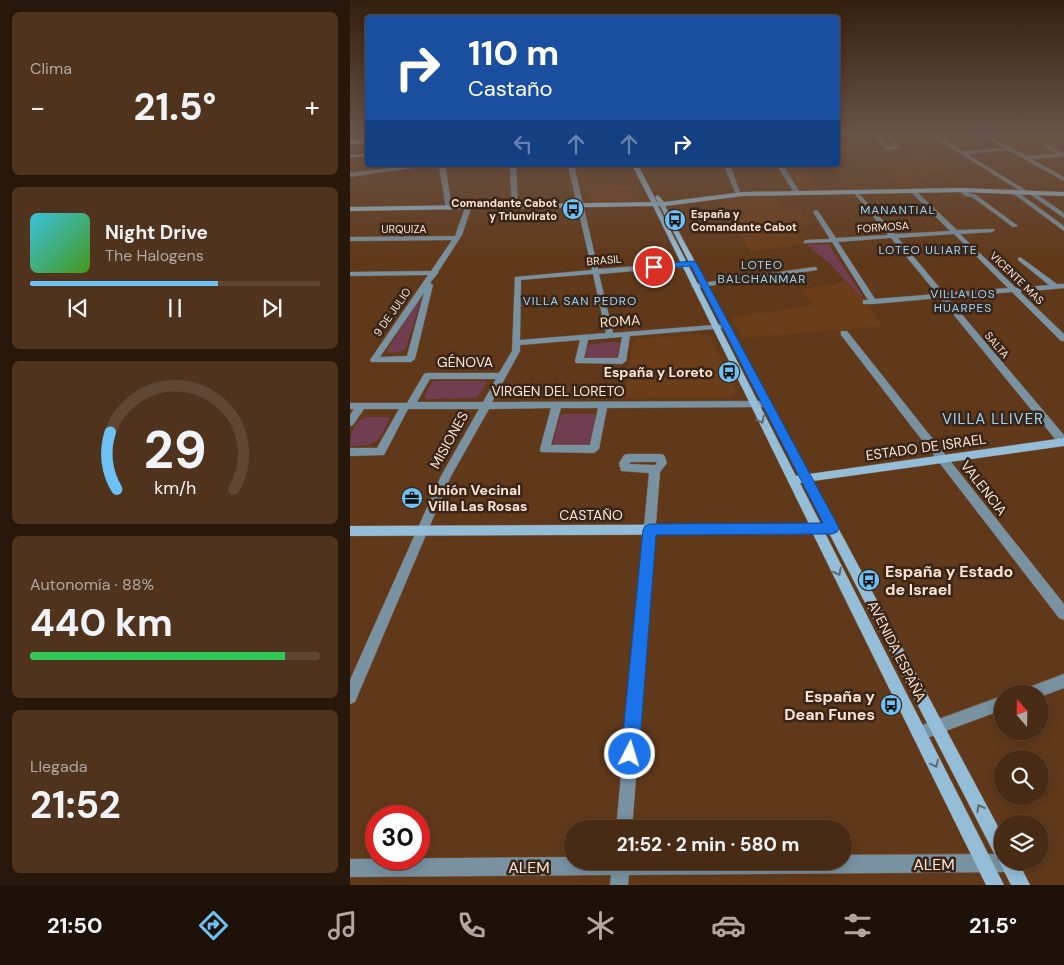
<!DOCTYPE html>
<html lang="es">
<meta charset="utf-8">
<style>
body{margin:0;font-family:"DM Sans",sans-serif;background:#4f331d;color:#f1f3f6;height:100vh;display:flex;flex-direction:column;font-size:19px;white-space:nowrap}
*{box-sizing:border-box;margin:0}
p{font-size:16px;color:#b1a7a0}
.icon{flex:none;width:28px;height:28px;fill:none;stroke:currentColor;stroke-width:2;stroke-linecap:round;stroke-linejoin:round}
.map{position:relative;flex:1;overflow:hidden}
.drawer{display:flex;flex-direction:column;gap:12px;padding:12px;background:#28180b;width:350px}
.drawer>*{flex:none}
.guide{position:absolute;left:15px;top:15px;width:475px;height:152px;border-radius:5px;box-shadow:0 2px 12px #0003,0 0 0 1px #604734;background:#1a4fa0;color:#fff;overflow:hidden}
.needle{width:32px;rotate:340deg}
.controls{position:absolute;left:644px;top:685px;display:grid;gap:10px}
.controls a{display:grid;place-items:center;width:55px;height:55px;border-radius:50%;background:#482b14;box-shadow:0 2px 12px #0003,0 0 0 1px #604734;font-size:25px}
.speed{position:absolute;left:15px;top:805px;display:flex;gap:10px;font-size:25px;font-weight:700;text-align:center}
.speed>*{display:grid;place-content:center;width:65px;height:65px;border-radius:50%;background:#482b14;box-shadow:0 2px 12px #0003,0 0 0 1px #604734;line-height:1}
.speed .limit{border:8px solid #d22;background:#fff;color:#111}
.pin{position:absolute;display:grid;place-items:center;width:42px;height:42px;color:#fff;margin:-21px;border:2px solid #fff;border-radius:50%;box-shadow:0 1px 5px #0007}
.me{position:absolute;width:55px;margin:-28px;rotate:5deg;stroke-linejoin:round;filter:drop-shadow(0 0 4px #0008)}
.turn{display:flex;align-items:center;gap:18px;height:105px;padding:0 20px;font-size:22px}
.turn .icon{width:65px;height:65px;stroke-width:2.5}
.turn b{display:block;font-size:35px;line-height:42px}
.lanes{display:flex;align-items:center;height:48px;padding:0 20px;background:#0003;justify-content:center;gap:25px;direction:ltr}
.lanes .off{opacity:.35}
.big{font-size:38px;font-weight:700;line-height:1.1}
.drawer .tile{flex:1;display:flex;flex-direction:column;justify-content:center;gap:8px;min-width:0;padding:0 18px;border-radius:8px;background:#4f331d}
.drawer .dial{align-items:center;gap:0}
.dial svg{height:130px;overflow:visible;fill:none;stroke:#604734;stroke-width:7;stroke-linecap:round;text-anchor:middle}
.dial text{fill:#f1f3f6;stroke:none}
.song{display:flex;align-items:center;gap:15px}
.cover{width:60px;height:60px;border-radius:8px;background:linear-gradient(135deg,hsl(190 70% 55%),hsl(100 70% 35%))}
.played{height:5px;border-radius:2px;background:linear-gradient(90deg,#6ec2f3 65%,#604734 65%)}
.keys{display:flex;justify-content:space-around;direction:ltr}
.heat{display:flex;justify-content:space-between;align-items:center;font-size:28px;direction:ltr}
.charge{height:8px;border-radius:4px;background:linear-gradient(90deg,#34c759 88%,#604734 0)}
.trip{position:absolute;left:214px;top:820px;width:288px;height:50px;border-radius:25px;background:#482b14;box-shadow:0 2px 12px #0003,0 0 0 1px #604734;font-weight:700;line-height:50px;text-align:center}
.menu{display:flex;height:80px;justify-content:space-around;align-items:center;background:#1d1108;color:#b1a7a0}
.menu .icon{width:35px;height:35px}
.menu .active{color:#6ec2f3}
.menu b{font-size:22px;color:#f1f3f6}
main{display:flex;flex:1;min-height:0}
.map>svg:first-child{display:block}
.built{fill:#6b3d19}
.green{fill:#713e51}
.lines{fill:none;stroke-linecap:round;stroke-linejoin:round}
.street-casing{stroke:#7c583b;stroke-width:1}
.secondary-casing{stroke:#7c583b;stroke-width:1}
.highway-casing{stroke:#7c583b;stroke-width:1}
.street{fill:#7892a2;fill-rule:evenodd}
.secondary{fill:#94bdd7;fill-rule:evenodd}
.highway{fill:#e8f5fd;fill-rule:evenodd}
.oneway{stroke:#61696e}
.route{fill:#1a73e8;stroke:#114b97}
.labels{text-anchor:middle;stroke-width:5;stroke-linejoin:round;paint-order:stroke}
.far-poi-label{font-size:11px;font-weight:bold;fill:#fce3d2;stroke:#382518;text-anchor:end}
.far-street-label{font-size:11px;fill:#fce3d2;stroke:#382518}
.far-neighbourhood-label{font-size:12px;letter-spacing:1px;fill:#99d4f9;stroke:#382518}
.street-label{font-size:14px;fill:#fce3d2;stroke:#382518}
.poi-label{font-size:14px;font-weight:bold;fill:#fce3d2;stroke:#382518;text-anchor:end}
.neighbourhood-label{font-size:15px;letter-spacing:1px;fill:#99d4f9;stroke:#382518}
.near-poi-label{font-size:16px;font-weight:bold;fill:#fce3d2;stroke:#382518;text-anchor:start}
.near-street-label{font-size:16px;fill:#fce3d2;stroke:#382518}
</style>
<main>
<section class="drawer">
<div class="tile"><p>Clima</p>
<div class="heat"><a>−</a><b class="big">21.5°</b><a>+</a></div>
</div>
<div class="tile">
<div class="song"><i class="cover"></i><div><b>Night Drive</b><p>The Halogens</p></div></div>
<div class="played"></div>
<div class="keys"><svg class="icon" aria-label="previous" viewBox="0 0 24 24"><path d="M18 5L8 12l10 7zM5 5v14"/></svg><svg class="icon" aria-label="pause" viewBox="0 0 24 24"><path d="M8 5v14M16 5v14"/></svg><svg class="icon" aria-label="next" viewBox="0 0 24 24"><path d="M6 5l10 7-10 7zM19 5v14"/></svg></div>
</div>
<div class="tile dial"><svg viewBox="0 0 100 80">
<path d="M14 69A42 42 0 1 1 86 69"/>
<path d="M14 69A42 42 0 0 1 10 34" stroke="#6ec2f3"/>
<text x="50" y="56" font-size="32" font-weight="700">29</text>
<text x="50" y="72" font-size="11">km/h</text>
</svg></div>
<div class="tile"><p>Autonomía · 88%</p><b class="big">440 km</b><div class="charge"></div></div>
<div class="tile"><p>Llegada</p><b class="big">21:52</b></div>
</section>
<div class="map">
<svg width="714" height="885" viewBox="0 0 714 885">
<rect width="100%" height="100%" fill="#60391a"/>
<path class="built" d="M662 134H691L714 145 686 146Z
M576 159 601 172 597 173 607 179 600 180 590 173 576 175 581 181H573L568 175H559L568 188H549L533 162Z
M434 165H453L468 189 449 190Z
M286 184 293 199 291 201 241 202 237 201 234 189Z
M396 196H425L432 208H447L462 224 437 228 456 244 400 252 366 200Z
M497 282 518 306 533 326 392 338 381 318 463 305 451 289Z
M354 334 360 336 387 393 382 397 274 398 283 342 288 339Z"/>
<path class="green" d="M476 244 479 245 512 295 511 297 481 265 457 245Z
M69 300H71L55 350 50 352 38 353 37 350Z
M266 342 270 344 266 358H239L234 356 237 346 241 344Z
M87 381H135L137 382 128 397 125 398 76 399 74 396 82 382Z
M214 414H242L246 416 241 443 236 445H206L203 443 210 417Z
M15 417H38L40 419C26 443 29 446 0 446 0 435 4 422 15 417Z"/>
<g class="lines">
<g class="street-casing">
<path id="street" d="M523 134H527L540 147H545L533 134H537L551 148 537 150Z
M579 134H584L613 151 654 148 630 134H635L677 156 707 154 694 146 698 145 714 154V156L681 159 714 177V181L658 150 617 154 677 191 672 192Z
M68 165H83L0 177V173Z
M89 165H95L102 208 99 210 96 208Z
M160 165H166L168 207 165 209 162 207Z
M218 165H224L248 269 344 262 347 264 344 266 249 274 263 333 376 324 380 326 376 328 280 336 276 361 272 364 226 363 225 361 230 340 170 345V351L142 402 417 401 422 404 417 407 257 408 249 449 244 453 191 452 190 449 201 408 139 409 101 476 5 702 0 704V680L91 476 129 409H58L34 455 0 456V448H27L49 409H14L3 425 0 426V415L4 409H0V403H57L74 374 77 373H149L162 351 165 277 242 270ZM243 274 256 333 170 340 171 280ZM272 337 268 358H234L238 340ZM80 379H146L133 402H67ZM211 408H248L240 445H201Z
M374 165H380L391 195 386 194Z
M427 165H433L450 193 449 194H445Z
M609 189C613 188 620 194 626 195L668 226 663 227 622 197 615 196 609 191Z
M506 190 545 234 600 231 560 191 565 190 607 230 644 229 645 230 642 232 610 234 666 288 699 285 668 260V258L670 257 707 284H714V288L670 292 714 334V341H711L662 292 598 298 714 435V446L710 445 590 298 523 304H513V300H518L482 242 454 243V241L456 240 480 239 463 212 466 210 468 211 486 238 538 235 504 193V191ZM604 234 658 288 594 293 548 238ZM541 238 587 294 525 299 488 242Z
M661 190H665L714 226V231L661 192Z
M678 191H682L714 213V218L678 193Z
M118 206 121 208 112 235 88 272V273L80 283 83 285 65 359 61 362H21L20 360 78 275 0 276V272L81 271 102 240 0 241V237L105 236 115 208ZM74 293 57 356 30 357Z
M465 267 467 268V270L345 288 341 286 345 284Z
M491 331H497L714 604V620L709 618 491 335Z
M278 454H310L314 455 317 463 310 472 282 829H266L299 473 271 471 269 463 274 455ZM281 462H306L307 463 305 465 279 464Z
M714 674V688L690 697V694H672L674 689Z
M652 696V710L569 741 564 738 561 733 564 728Z
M652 854V861H667L665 869 659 872 279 875 278 885H260L261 875 0 877V859L222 857V861H492V855Z"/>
</g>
<g class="secondary-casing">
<path id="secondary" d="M18 154V156L0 157V155Z
M282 165H288L307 202H308L305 197 308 195 314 202 393 192 611 188 714 192V196L611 192 393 196 315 206 459 474 714 438V446L463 481 652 834V861H668L680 885H661L649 861 650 859 646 857 477 529 475 533 654 885H636L463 534 0 536V526L459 524 303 206 0 211V207L301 202ZM308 206H310L449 475 446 476ZM450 483H453L475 525 471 524Z"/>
</g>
<g class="highway-casing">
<path id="highway" d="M18 139V143L0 144V140Z"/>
</g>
<use href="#street" class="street"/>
<use href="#secondary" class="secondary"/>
<use href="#highway" class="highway"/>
</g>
<defs><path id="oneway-chevron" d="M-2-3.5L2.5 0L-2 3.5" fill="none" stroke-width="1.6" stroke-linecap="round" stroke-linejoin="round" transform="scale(1.25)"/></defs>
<g class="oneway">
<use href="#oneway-chevron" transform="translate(411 420) rotate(63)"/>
<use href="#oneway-chevron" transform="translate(488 572) rotate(63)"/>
<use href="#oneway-chevron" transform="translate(585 764) rotate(64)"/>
<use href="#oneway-chevron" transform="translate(630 808) rotate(-118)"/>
</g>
<linearGradient id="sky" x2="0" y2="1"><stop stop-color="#351f0e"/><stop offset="0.52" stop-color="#695449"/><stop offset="1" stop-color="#695449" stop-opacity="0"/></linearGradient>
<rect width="714" height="258" fill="url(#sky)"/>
<path class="route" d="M344 261 347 264 489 528 487 532 482 534 306 535 289 754 287 760 280 763 274 760 271 754 293 530 295 526 300 524 473 523 341 266 304 269 301 267 304 264Z"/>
<defs>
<g id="bus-disc" transform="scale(1.125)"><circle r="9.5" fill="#6ec2f3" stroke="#382518"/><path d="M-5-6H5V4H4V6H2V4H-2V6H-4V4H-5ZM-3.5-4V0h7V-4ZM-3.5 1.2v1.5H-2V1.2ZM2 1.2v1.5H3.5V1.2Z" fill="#111"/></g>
<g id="office-disc" transform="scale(1.125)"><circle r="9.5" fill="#6ec2f3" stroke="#382518"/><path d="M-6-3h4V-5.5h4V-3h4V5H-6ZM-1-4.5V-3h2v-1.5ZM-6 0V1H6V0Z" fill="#111"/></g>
</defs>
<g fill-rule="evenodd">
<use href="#bus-disc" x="223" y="209"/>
<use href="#bus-disc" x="325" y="220"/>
<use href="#bus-disc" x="379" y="372"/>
<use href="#office-disc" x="62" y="498"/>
<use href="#bus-disc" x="519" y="580"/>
<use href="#bus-disc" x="541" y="705"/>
</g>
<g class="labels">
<g class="far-poi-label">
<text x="207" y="207">Comandante Cabot<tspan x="207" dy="13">y Triunvirato</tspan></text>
<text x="341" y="218" text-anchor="start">España y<tspan x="341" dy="13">Comandante Cabot</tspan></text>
</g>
<g class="far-street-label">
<text transform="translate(533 227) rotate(-4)" y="4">FORMOSA</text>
<text x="54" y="233">URQUIZA</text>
<text transform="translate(254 260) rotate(-5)" y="4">BRASIL</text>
<text transform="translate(667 278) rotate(44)" y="4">VICENTE MAS</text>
<text transform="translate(42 312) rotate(-55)" y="4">9 DE JULIO</text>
<text transform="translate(647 345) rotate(50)" y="4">SALTA</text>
</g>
<g class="far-neighbourhood-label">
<text x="548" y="214">MANANTIAL</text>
<text x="578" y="254">LOTEO ULIARTE</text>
<text x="412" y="269">LOTEO<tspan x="412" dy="14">BALCHANMAR</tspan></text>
<text x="613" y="298">VILLA LOS<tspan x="613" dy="14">HUARPES</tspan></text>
<text x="230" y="305">VILLA SAN PEDRO</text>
</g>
<g class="street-label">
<text transform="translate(270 321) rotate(-4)" y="5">ROMA</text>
<text x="115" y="367">GÉNOVA</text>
<text x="208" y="396">VIRGEN DEL LORETO</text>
<text transform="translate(99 440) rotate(-61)" y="5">MISIONES</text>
<text transform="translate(576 447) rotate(-8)" y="5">ESTADO DE ISRAEL</text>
<text transform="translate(634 488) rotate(52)" y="5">VALENCIA</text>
<text x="241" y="520">CASTAÑO</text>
<text transform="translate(547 651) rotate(63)" y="5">AVENIDA ESPAÑA</text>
</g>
<g class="poi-label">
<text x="363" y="377">España y Loreto</text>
<text x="78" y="495" text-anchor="start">Unión Vecinal<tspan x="78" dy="16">Villa Las Rosas</tspan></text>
</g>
<g class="neighbourhood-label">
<text x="643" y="424">VILLA LLIVER</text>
</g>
<g class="near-poi-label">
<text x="535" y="577">España y Estado<tspan x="535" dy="18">de Israel</tspan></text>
<text x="525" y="702" text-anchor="end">España y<tspan x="525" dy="18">Dean Funes</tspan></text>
</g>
<g class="near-street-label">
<text x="584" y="870">ALEM</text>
<text x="179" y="873">ALEM</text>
</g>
</g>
</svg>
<div class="controls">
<a><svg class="needle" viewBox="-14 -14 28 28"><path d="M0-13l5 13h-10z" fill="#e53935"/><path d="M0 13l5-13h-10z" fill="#b1a7a0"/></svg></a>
<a><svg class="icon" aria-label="search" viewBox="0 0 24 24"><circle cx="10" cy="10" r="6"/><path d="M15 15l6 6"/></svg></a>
<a><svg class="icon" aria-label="layers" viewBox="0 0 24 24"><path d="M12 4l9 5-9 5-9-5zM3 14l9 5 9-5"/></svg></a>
</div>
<div class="speed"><div class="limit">30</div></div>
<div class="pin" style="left:304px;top:267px;background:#d93025"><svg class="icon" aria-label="arrive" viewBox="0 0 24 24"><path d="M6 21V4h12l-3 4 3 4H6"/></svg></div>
<svg class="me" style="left:280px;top:754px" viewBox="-20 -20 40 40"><circle r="17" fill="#1a73e8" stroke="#fff" stroke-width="3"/><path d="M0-11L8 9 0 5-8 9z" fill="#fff"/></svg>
<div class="trip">21:52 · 2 min · 580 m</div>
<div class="guide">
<div class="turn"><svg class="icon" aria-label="right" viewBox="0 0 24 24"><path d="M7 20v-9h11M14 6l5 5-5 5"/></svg><div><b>110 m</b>Castaño</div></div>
<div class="lanes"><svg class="icon off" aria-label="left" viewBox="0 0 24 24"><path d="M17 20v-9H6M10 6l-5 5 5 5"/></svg><svg class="icon off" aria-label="ahead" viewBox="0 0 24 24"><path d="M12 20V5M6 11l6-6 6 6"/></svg><svg class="icon off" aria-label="ahead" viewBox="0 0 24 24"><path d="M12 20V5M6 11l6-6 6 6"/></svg><svg class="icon" aria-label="right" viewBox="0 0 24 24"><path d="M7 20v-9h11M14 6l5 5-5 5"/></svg></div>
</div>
</div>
</main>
<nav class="menu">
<b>21:50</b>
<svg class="icon active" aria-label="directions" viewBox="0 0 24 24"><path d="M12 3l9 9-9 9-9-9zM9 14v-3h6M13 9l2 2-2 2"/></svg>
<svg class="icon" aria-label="music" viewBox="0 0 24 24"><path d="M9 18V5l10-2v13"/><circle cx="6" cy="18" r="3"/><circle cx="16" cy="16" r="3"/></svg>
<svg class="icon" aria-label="phone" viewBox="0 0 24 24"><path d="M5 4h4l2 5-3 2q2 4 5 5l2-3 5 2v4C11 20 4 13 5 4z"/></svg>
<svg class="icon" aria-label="climate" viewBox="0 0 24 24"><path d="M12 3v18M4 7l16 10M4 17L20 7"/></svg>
<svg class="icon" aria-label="car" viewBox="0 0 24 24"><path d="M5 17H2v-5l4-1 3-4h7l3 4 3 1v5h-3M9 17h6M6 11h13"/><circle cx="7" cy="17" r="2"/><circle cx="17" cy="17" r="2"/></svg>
<svg class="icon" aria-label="filters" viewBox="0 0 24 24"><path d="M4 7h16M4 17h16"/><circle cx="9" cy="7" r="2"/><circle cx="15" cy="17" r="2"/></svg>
<b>21.5°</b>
</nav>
